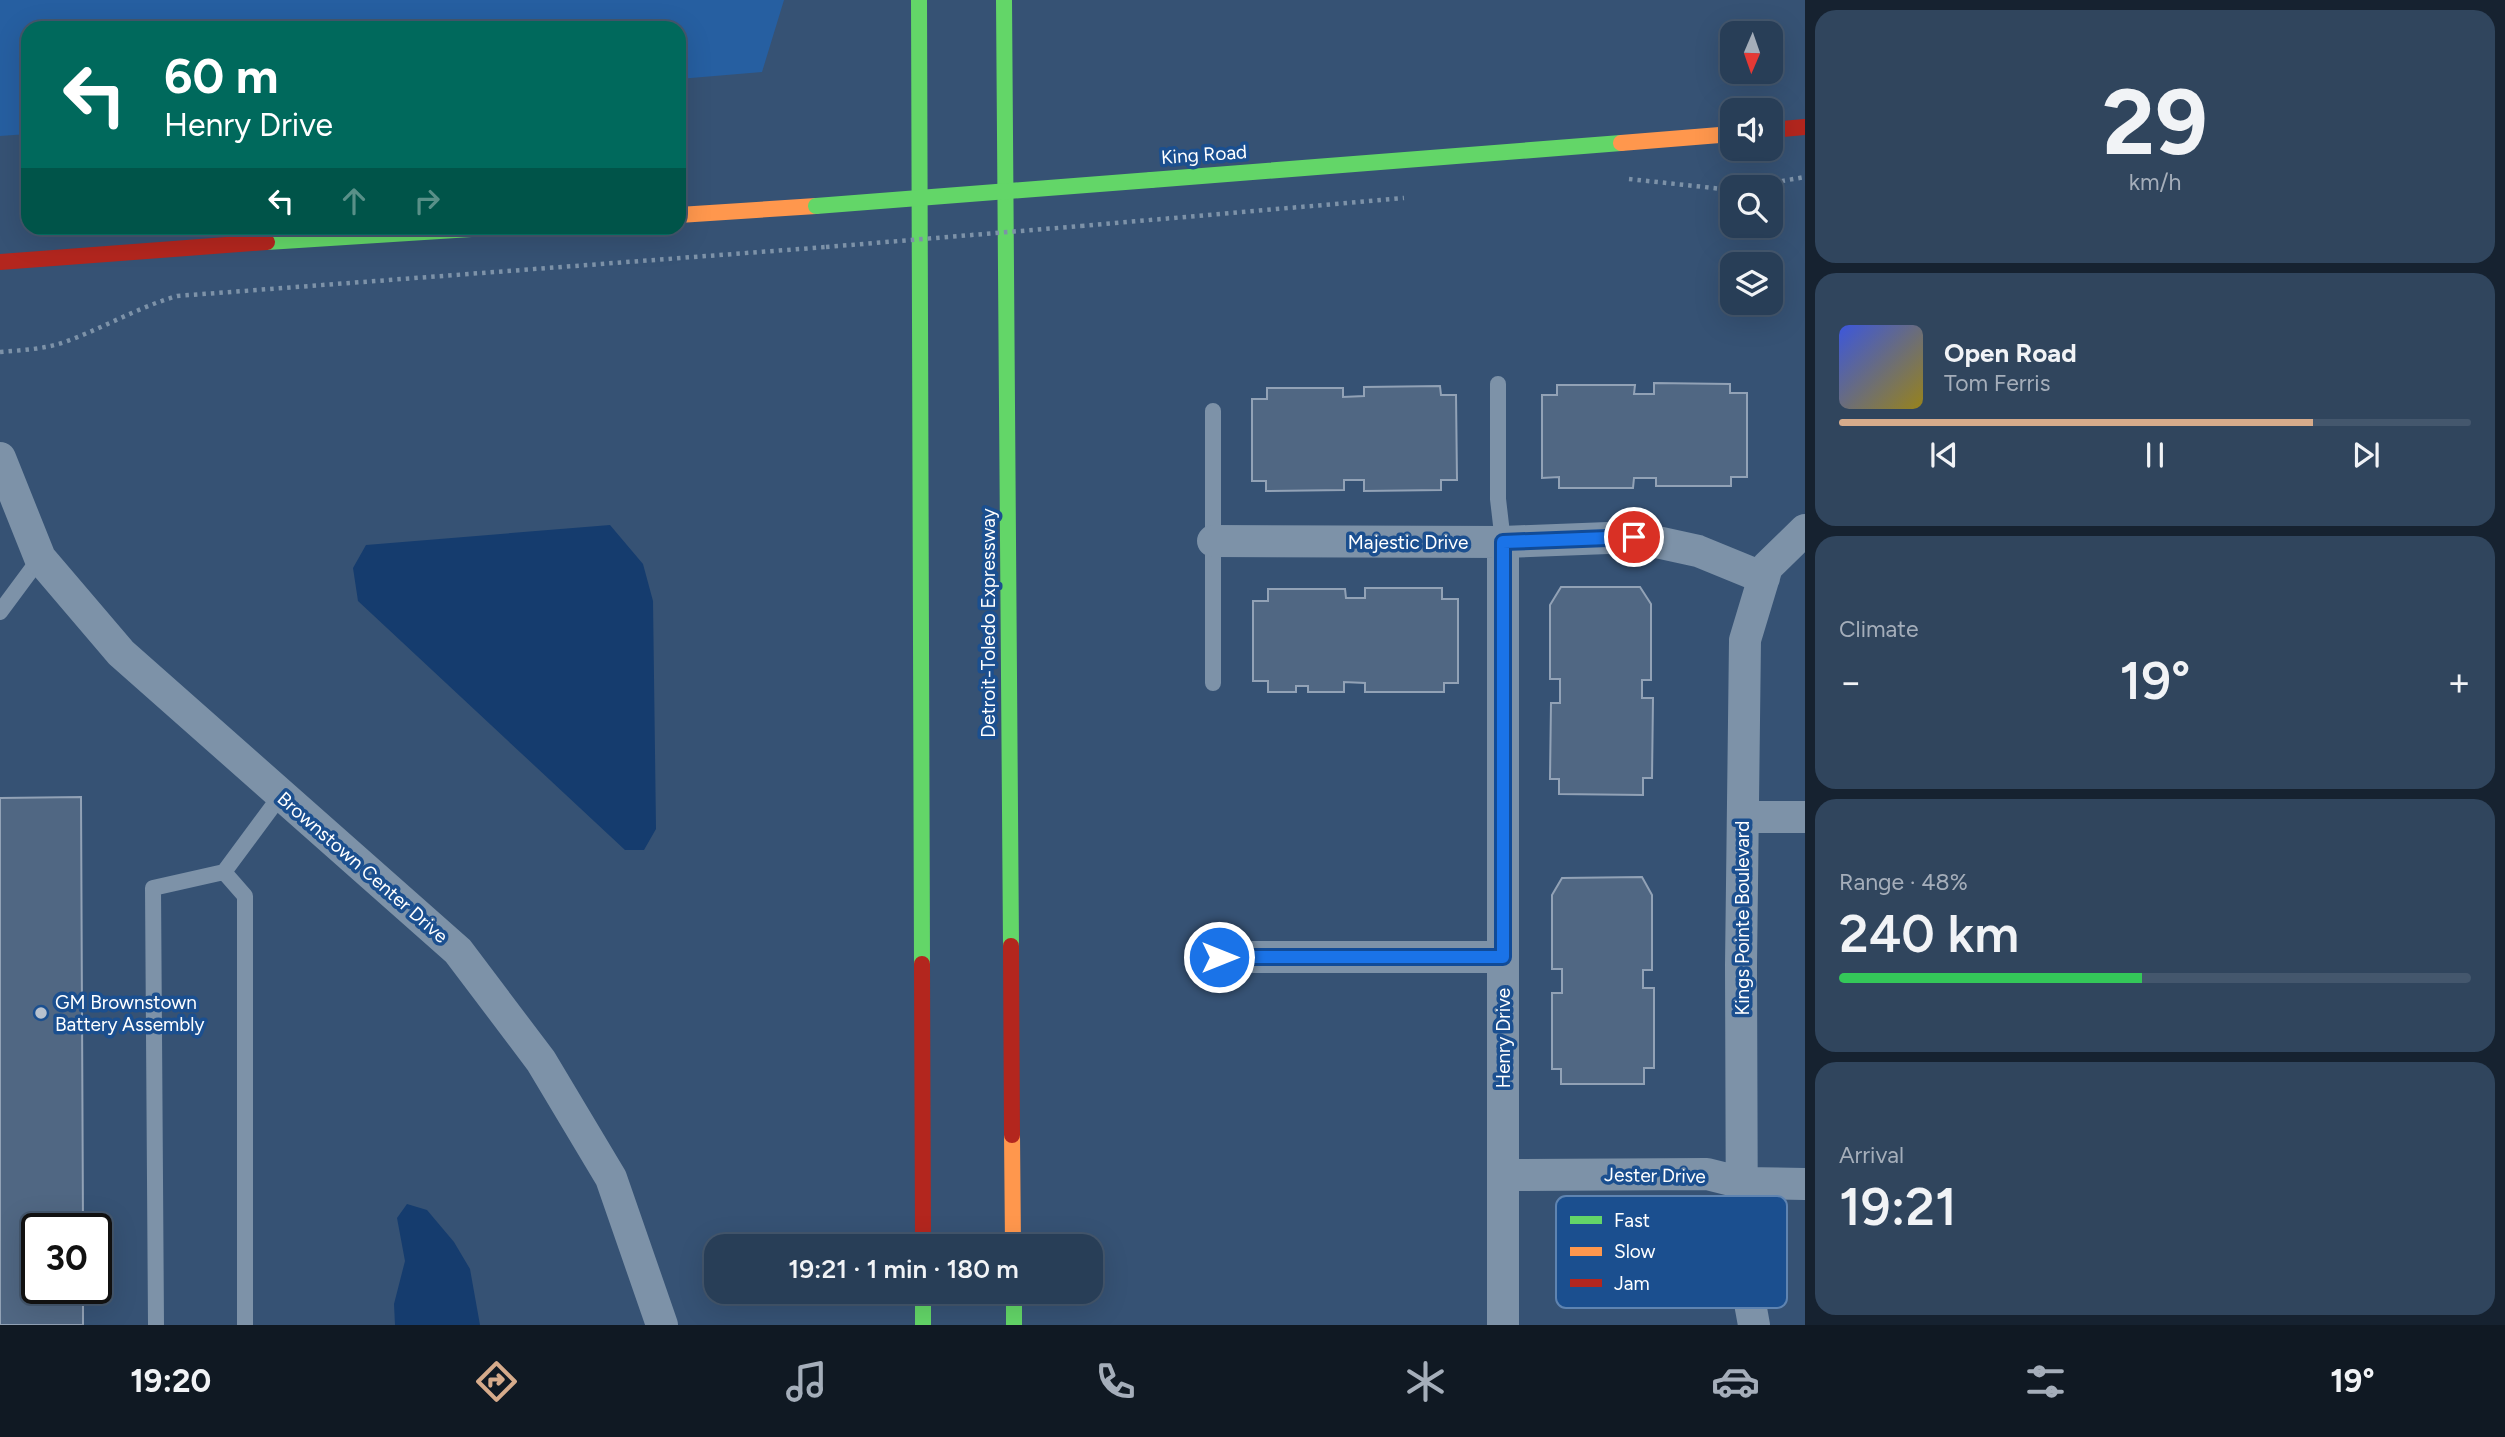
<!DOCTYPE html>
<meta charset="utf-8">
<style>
body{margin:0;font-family:Figtree,sans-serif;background:#30455d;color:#f1f3f6;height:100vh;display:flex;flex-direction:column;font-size:26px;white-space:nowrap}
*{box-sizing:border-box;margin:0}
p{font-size:23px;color:#a5aeba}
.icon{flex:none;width:38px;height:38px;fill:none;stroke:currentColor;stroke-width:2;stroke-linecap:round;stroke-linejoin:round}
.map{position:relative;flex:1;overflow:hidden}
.panel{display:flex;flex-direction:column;gap:10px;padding:10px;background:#162230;width:700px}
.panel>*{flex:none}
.guide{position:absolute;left:21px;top:21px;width:665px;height:214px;border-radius:21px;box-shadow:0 7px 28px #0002,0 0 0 2px #44576d;background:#00695c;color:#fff;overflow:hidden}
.needle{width:46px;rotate:182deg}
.buttons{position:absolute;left:1720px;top:21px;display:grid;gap:14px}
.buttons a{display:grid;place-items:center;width:63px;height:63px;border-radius:14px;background:#283e57;box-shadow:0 7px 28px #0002,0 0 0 2px #44576d;font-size:35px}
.speed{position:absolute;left:21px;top:1213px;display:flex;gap:14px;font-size:35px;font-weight:700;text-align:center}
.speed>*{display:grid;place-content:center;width:91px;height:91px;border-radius:50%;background:#283e57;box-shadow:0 7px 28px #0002,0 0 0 2px #44576d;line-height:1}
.speed .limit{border:4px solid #111;border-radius:10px;background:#fff;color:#111}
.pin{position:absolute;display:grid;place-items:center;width:60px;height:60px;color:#fff;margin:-30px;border:4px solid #fff;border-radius:50%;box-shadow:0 2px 7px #0007}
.me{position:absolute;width:77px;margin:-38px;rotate:90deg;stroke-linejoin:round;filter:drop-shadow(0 0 5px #0008)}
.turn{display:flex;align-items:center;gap:24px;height:147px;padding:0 28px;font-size:32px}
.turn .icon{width:91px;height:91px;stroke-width:2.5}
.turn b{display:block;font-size:49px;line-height:60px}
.lanes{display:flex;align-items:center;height:66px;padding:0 28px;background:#0003;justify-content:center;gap:35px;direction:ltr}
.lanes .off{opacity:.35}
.big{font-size:52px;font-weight:600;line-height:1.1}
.panel .card{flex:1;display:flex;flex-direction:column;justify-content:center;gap:10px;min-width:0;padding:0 24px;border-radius:21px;background:#30455d}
.panel .dial{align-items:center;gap:0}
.dial b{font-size:91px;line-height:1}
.song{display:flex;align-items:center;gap:21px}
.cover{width:84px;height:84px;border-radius:10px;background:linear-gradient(135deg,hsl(230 70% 55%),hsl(50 70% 35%))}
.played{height:7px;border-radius:4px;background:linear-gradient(90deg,#d6ab8b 75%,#44576d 75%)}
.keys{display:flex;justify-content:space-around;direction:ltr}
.heat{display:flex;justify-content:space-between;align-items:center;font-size:38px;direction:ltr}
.charge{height:10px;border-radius:5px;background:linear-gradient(90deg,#34c759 48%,#44576d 0)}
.trip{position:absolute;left:704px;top:1234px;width:399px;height:70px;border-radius:21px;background:#283e57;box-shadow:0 7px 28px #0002,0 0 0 2px #44576d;font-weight:600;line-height:70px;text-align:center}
.menu{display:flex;height:112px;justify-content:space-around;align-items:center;background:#101923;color:#a5aeba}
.menu .icon{width:49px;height:49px}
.menu .selected{color:#d6ab8b}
.menu b{font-size:32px;color:#f1f3f6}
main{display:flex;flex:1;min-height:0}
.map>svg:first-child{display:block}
.green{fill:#265fa1}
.water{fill:#153c6e}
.building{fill:#506783;stroke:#92a2b6;stroke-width:2}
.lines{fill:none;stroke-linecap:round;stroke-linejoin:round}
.path{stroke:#7d92a8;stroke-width:4.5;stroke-dasharray:3.5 5;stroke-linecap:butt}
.lane{stroke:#7d92a8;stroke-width:16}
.street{stroke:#7d92a8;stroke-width:32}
.fast{stroke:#63d668;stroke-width:16}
.slow{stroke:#ff974d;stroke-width:16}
.jam{stroke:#b3261e;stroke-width:16}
.path-bridge{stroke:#7d92a8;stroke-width:4.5;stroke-dasharray:3.5 5;stroke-linecap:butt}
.fast-bridge{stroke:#63d668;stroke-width:16}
.route-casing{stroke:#114b97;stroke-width:18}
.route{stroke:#1a73e8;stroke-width:12}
.poi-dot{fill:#b9c2ce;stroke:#1b4f8f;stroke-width:2.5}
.labels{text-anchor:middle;stroke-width:7;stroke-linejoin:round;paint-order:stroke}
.street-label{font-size:19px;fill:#fff;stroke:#1b4f8f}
.poi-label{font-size:19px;fill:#fff;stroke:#1b4f8f;text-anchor:start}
.key{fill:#1b4f8f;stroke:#5f84b1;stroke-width:2}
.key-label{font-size:19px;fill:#fff}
</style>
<main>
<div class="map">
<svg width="1805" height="1325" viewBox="0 0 1805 1325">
<rect width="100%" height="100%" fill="#365274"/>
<path class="green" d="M0 0H784L762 72 679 79V28H28V134L0 136Z"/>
<path class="water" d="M610 525 643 564 653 601 656 829 644 850H625L358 601 353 568 366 545Z
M407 1204 427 1210 454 1242 470 1269 480 1325H395L394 1304 405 1261 397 1218Z"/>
<path class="building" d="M1654 383 1730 384V393H1747V477H1731V486H1656V478H1634L1633 488H1559V477L1542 478V395H1557V385H1635L1634 394H1654Z
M1440 386 1441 395H1456L1457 480H1441V490L1364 491V480H1344V490L1266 491V481H1252V399H1267V388H1343V397L1364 396V387Z
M1561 587H1640L1651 604V680H1642V698H1653L1652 778H1643V795L1559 794V779H1550L1551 703H1560V679H1550V605Z
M1365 588H1442V599H1458V683H1444V692H1365V683L1344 682V692H1308V686H1296V692H1268V681H1253V601H1268V589H1345L1346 598H1365Z
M81 797 83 1228H37V1288H83V1325H0V798Z
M1642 877 1652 895V970H1643V988H1654V1068H1644V1084H1561V1069H1552V993H1562V969H1552V895L1562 878Z"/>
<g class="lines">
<path class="path" d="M1629 179 1732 190
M1748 187 1805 177
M1081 226 1404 198
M0 352C24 350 48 349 70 340 107 326 139 307 177 296L826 247"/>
<path class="lane" d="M1498 384V499L1503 542
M0 612 40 558
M1213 683V411
M224 872 245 896V1325
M156 1325 153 888 224 872 281 795"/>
<path class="street" d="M0 458 40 558 121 653 458 951 541 1061 611 1178 662 1325
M1213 541 1503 542 1634 537 1698 551 1764 578
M1503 542V1325
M1743 817H1805
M1219 957H1503
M1503 1175 1707 1174 1743 1183 1805 1184
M1754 1325 1742 1259 1741 965 1745 640 1767 567 1805 530"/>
<path class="fast" d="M919 0 922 964
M1004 0 1011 946
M1151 180 1621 143
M267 242 487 228
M923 1292V1325
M1014 1292V1325"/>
<path class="slow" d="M1621 143 1732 134
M679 215 816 206
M1012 1135 1013 1246"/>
<path class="jam" d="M1771 130 1805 127
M0 262 267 242
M1011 946 1012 1135
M922 964 923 1246"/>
<path class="path-bridge" d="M826 247 1081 226"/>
<path class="fast-bridge" d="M816 206 1151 180"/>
</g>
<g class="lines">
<g class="route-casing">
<path id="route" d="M1219 957H1503V542L1634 537"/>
</g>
<use href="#route" class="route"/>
</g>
<circle class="poi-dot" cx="41" cy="1013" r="7"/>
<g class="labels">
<g class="street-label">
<text transform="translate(1204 154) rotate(-4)" y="7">King Road</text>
<text x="1408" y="549">Majestic Drive</text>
<text transform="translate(988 623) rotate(-90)" y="7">Detroit-Toledo Expressway</text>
<text transform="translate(363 867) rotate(41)" y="7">Brownstown Center Drive</text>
<text transform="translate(1742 918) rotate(-90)" y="7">Kings Pointe Boulevard</text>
<text transform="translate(1503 1038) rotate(-90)" y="7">Henry Drive</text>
<text transform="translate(1655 1175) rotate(1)" y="7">Jester Drive</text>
</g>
<g class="poi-label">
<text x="55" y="1009">GM Brownstown<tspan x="55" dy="22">Battery Assembly</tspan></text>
</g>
</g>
<rect x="1556" y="1196" width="231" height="112" rx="10" class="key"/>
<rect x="1570" y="1216" width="32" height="8" fill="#63d668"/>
<rect x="1570" y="1247" width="32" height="9" fill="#ff974d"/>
<rect x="1570" y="1279" width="32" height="8" fill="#b3261e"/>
<g class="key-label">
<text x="1614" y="1227">Fast</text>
<text x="1614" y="1258">Slow</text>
<text x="1614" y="1290">Jam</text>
</g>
</svg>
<div class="buttons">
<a><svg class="needle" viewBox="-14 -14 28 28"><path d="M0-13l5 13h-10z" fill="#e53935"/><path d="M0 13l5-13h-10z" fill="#a5aeba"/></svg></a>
<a><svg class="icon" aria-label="sound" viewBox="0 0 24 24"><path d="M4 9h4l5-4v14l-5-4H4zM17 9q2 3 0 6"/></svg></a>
<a><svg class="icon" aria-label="search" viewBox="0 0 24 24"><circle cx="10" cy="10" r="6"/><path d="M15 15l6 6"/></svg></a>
<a><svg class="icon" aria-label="layers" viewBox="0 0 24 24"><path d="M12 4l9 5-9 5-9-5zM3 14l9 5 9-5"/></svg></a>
</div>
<div class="speed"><div class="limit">30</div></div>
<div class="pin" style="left:1634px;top:537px;background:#d93025"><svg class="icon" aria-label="arrive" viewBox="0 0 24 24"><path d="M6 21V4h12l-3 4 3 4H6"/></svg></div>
<svg class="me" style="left:1219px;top:957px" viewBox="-20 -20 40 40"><circle r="17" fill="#1a73e8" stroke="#fff" stroke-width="3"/><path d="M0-11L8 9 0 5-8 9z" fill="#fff"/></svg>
<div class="trip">19:21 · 1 min · 180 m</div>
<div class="guide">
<div class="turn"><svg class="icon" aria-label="left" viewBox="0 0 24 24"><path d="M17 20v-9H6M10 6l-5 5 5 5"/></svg><div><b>60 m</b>Henry Drive</div></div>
<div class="lanes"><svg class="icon" aria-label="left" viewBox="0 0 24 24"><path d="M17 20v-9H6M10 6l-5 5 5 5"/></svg><svg class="icon off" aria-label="ahead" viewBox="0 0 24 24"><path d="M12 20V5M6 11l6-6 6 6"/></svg><svg class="icon off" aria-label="right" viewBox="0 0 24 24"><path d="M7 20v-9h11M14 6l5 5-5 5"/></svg></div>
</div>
</div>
<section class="panel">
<div class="card dial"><b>29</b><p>km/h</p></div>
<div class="card">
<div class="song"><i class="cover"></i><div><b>Open Road</b><p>Tom Ferris</p></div></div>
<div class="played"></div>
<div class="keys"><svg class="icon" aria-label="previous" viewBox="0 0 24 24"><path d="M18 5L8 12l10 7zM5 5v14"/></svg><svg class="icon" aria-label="pause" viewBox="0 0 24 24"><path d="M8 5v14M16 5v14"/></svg><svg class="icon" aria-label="next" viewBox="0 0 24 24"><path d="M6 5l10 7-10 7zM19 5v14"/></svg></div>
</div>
<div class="card"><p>Climate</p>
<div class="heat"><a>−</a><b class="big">19°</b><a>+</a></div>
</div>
<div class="card"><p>Range · 48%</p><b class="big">240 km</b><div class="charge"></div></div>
<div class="card"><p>Arrival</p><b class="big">19:21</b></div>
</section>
</main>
<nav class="menu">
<b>19:20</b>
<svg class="icon selected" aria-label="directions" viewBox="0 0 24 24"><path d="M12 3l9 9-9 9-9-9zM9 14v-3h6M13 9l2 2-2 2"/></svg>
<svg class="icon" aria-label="music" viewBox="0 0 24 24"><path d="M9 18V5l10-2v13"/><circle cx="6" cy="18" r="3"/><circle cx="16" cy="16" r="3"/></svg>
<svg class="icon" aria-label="phone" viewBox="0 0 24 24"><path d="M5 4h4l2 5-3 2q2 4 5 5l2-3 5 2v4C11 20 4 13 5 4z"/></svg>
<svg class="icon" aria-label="climate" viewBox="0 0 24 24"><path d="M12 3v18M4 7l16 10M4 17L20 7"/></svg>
<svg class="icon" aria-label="car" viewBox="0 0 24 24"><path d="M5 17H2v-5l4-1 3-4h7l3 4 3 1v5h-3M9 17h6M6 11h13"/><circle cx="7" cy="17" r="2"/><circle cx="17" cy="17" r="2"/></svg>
<svg class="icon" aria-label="filters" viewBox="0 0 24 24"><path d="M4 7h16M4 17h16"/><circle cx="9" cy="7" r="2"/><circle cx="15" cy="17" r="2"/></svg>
<b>19°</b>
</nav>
